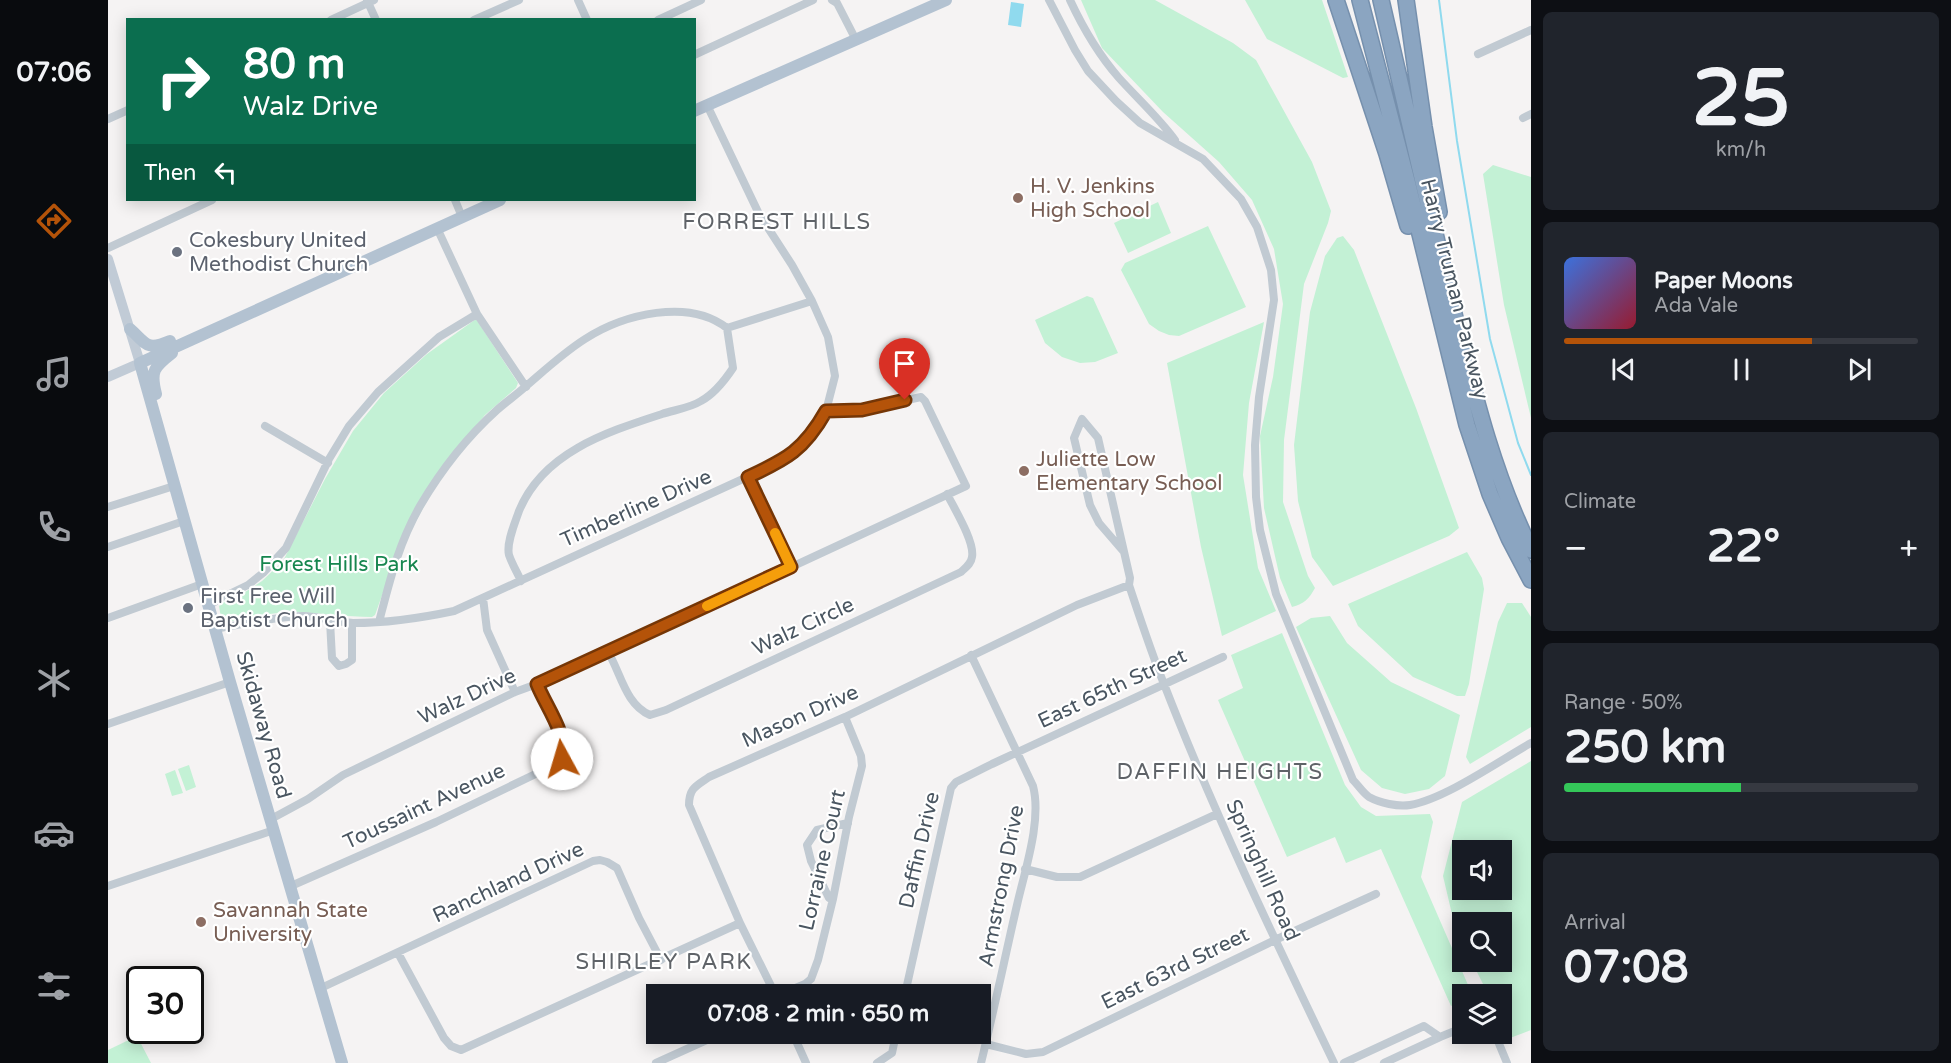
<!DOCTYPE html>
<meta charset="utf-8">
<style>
body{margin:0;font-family:"Varela Round",sans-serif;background:#20242c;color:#f1f3f6;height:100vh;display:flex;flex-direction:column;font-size:22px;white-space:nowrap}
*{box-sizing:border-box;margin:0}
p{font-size:20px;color:#9ea1a6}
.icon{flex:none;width:33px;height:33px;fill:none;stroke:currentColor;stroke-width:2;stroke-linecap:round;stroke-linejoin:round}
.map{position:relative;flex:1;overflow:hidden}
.panel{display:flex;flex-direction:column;gap:12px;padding:12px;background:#0d0f14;width:420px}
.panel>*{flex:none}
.guide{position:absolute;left:18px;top:18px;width:570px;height:183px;border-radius:0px;box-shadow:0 3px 15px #0003;background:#0b6e4f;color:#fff;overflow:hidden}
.buttons{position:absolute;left:1344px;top:840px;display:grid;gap:12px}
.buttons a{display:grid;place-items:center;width:60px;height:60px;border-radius:0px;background:#171b24;box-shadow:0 3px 15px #0003;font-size:30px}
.speed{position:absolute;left:18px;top:966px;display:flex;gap:12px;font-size:30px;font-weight:700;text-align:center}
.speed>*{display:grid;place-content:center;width:78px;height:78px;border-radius:50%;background:#171b24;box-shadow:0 3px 15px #0003;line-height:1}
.speed .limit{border:3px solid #111;border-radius:9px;background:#fff;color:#111}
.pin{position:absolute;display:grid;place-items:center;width:51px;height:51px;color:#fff;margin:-62px -26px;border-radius:50% 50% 50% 0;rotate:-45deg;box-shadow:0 0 6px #0007}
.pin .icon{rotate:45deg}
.me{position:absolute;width:66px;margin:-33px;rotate:354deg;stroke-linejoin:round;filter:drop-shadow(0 0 4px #0008)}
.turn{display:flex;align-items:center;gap:21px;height:126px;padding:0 18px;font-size:27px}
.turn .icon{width:78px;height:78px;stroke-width:2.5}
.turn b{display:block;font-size:42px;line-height:51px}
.then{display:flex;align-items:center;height:57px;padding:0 18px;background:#0003;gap:12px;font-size:22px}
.big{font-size:45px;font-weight:800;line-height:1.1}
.panel .card{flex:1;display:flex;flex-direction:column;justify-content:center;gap:9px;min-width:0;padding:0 21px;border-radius:9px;background:#20242c}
.panel .dial{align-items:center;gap:0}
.dial b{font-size:78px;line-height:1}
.song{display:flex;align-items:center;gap:18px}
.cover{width:72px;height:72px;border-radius:9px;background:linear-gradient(135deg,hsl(220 70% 55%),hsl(350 70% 35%))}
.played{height:6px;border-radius:3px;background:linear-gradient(90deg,#b45309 70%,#363941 70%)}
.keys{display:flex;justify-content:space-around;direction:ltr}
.heat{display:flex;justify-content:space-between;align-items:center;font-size:33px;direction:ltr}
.charge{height:9px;border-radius:4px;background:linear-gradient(90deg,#34c759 50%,#363941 0)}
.trip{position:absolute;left:538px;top:984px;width:345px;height:60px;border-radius:0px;background:#171b24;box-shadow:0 3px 15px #0003;font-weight:800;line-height:60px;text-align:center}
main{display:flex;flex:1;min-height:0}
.dock{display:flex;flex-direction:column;width:108px;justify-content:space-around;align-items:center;background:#090b0e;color:#9ea1a6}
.dock .icon{width:42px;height:42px}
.dock .active{color:#b45309}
.dock b{font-size:27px;color:#f1f3f6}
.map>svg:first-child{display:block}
.green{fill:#c3f1d5;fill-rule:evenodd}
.water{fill:#90daee}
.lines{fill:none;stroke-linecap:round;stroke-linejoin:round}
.stream{stroke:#90daee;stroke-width:2}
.highway-casing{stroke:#7690ad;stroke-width:18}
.street{stroke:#c1cad2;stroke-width:8}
.secondary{stroke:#c1cbd6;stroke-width:10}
.primary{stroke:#b3c2d1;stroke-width:12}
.highway{stroke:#8ba5c1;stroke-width:15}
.route-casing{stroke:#753606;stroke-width:15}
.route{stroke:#b45309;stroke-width:10}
.slow{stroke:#f59e0b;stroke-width:10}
.education-dot{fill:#8d6e63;stroke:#fff;stroke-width:2}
.worship-dot{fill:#6b7280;stroke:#fff;stroke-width:2}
.labels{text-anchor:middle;stroke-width:4.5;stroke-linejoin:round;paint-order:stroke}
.education-label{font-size:21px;fill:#785e54;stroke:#fff;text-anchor:start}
.worship-label{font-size:21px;fill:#5b616d;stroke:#fff;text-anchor:start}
.street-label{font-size:21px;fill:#4a5661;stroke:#fff}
.park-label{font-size:21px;fill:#17864f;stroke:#fff}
.neighbourhood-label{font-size:22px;letter-spacing:1.5px;fill:#5f6368;stroke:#fff}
</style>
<main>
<nav class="dock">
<b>07:06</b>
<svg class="icon active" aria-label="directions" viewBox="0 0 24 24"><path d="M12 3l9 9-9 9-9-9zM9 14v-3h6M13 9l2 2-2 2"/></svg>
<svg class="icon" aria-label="music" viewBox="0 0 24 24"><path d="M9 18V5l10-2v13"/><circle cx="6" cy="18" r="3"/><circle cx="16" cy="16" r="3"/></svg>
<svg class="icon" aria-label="phone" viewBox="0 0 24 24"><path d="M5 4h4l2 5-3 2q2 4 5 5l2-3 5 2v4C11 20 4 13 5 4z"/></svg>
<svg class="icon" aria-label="climate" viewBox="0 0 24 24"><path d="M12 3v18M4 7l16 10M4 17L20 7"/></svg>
<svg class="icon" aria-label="car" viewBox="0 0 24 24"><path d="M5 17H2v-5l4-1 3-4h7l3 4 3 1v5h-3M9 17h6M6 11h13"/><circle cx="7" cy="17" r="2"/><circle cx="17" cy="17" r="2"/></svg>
<svg class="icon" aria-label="filters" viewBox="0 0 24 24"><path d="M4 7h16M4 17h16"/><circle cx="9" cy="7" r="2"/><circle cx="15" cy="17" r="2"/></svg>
</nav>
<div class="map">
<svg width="1423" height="1063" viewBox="0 0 1423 1063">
<rect width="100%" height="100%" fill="#f5f3f3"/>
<path class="green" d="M973 0H1047L1125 43 1148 60 1204 162 1223 211 1220 223 1196 284 1176 440 1175 502 1200 576 1207 588C1201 599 1196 604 1184 607L1172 578 1156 508 1152 436 1165 377 1175 304 1166 249 1144 200 1111 162 1055 112 994 48Z
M1137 0H1214L1240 77 1235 78 1159 39Z
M1385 165 1423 177V418L1396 305 1375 174Z
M1050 202 1063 233 1020 253 1006 223Z
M1100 226 1138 307 1071 336 1061 335 1051 331 1041 324 1013 270 1017 263Z
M1235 236 1246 250 1308 408 1351 528 1341 536 1225 586 1204 557 1190 501 1186 445 1202 312 1217 256 1229 238Z
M979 296 985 298 1010 353 987 362 972 363 954 357 937 343 927 320Z
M368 319 410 383 408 388 377 415 345 454 287 559 267 615 264 617C238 617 214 613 189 612 165 612 142 617 119 622L113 618 111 606 116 602 134 594 154 581 175 561 217 479 245 431 276 393 319 354Z
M1156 322 1141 403 1135 475 1150 568 1168 611 1114 636 1093 547 1059 363Z
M1359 552 1374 578 1376 589 1361 684 1357 696H1349L1305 677 1250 626 1240 604Z
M1399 603H1414L1423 617V727L1362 764 1358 757 1390 622Z
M1222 616 1239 643 1283 682 1352 715 1337 776 1321 789 1297 794 1274 788 1253 770 1188 627 1203 618Z
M1174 633 1237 785 1253 807 1268 816 1322 814 1325 822 1313 877 1364 994H1354V1000L1343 1006 1273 849 1238 863 1227 837 1179 857 1110 700 1135 688 1123 655Z
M1423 761V1030L1402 1038 1394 1022V994H1380L1364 962H1394V922H1354V943L1347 927 1335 876 1354 802ZM1354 850H1394V890H1354Z
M81 765 88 787 78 791 70 769Z
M67 770 75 793 64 796 57 774Z
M29 1036 43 1063H0V1050Z"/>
<path class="water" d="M903 2 916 4 913 27 900 25Z"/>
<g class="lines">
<path class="stream" d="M1331 0 1349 141 1382 339 1410 443 1423 475"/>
<g class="highway-casing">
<path id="highway" d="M1228 0 1279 154 1300 226
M1252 0 1299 181 1359 425 1382 494 1401 538 1423 580
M1273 0C1295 98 1318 196 1341 294 1363 381 1382 468 1423 550
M1298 0 1316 127 1331 212"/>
</g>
<path class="street" d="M259 0 268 20
M470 0 479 20
M724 0 729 3 748 40
M941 0 967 50 980 71 1008 101 1032 123 1095 159 1133 199 1149 227 1163 270 1166 300 1151 397 1147 445 1148 497 1152 530 1168 594 1245 780C1250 785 1255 793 1261 797 1272 803 1290 807 1302 805 1337 799 1391 761 1423 743
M962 0C975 28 991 55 1011 78 1030 99 1051 118 1067 140
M223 20 266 0
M366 20 411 0
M550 20 593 0
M1370 54 1423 30
M586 55 705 0
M1415 118 1423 114
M0 119 20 110
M347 200 354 217
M329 228 369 314 418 387
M0 248 104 200
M619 328 704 301
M157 426 220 463
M640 477 683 567
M0 507 66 486
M0 547 76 521
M1016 552 991 523 982 505 966 438 974 419 990 438 1022 578 1021 585C1032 618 1043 652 1056 684 1106 813 1166 938 1226 1063
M375 598 379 630 407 692
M101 606 109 600 140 585 155 573 178 548 221 459 241 426 270 392 331 337 369 314
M0 618 94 584
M222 621 224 658 231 666 238 664 244 660V623
M271 622C282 580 290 545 312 506 332 472 359 437 389 410 398 402 408 395 417 387 437 370 455 353 477 339 516 314 581 298 619 328L625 368C617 380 606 394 593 401 582 408 566 410 554 414 499 432 435 452 411 511 407 523 398 543 401 555 404 564 409 572 413 581
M107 629C136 624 165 617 195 616 211 616 228 622 245 623 280 623 313 618 346 611L648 473 689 451 708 429 718 411 727 376 720 337 704 301 684 265 651 214 599 105
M500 652C513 673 517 704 542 715L558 710 853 572C858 567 863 564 864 557 867 542 846 508 839 494
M863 655 925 786C934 820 917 870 909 905 897 957 886 1010 873 1063
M0 724 122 682
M163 819 200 799 235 775 407 692 429 684 500 652 858 486 817 401 813 397 754 410 718 411
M917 869 949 877H972L1109 814
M0 886 166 830
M183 886 328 822 440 768C444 766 449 763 452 760 465 746 435 700 429 684
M725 899 721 898 703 861 699 845 709 830 740 823
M290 953 336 1038 343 1046 353 1050 632 923
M213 988 455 875 485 861 492 860 499 862 509 868 531 918 553 960
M667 994 632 923 581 805C581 788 588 786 601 777L737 717 969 605 1021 585
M673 994 697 984 703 979 710 960 725 899 741 817 754 766 753 756 737 717
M797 994 843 788 848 782 884 764 1115 657
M685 1034 698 1063
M1387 1034 1399 1063
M878 1044 918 1054 935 1052 1167 940 1268 894
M548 1063 612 1034
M769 1063 784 1053 788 1034
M1236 1063 1316 1026 1332 1037 1354 1028
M1276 1063 1332 1037"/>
<path class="secondary" d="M0 259 32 363 0 377"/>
<path class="primary" d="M586 111 838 0
M22 329C39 344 38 351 62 341
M48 394C42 371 46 367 64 353
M234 1063 122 682 32 363 392 200"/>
<use href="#highway" class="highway"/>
</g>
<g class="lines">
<g class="route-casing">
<path id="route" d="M454 759C460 734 438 707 429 684L683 567 640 477C679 459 696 450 718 411L754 410 797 400"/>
</g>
<use href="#route" class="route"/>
<path class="slow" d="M599 606 683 567 667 533"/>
</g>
<g class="education-dot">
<circle cx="910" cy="198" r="6"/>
<circle cx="916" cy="471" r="6"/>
<circle cx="93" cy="922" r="6"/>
</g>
<g class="worship-dot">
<circle cx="69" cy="252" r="6"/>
<circle cx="80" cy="608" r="6"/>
</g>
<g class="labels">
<g class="education-label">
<text x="922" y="193">H. V. Jenkins<tspan x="922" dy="24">High School</tspan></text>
<text x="928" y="466">Juliette Low<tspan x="928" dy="24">Elementary School</tspan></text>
<text x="105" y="917">Savannah State<tspan x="105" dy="24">University</tspan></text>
</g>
<g class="worship-label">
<text x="81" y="247">Cokesbury United<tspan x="81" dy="24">Methodist Church</tspan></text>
<text x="92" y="603">First Free Will<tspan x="92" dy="24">Baptist Church</tspan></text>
</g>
<g class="street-label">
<text transform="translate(1347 289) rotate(76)" y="7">Harry Truman Parkway</text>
<text transform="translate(528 508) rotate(-24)" y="7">Timberline Drive</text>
<text transform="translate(695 626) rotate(-25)" y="7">Walz Circle</text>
<text transform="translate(1004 688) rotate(-25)" y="7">East 65th Street</text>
<text transform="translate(359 696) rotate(-25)" y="7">Walz Drive</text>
<text transform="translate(692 716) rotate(-24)" y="7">Mason Drive</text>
<text transform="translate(156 725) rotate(74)" y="7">Skidaway Road</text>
<text transform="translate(316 806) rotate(-25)" y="7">Toussaint Avenue</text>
<text transform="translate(811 850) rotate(-77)" y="7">Daffin Drive</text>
<text transform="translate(714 860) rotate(-77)" y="7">Lorraine Court</text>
<text transform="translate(1155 870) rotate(66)" y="7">Springhill Road</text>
<text transform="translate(400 882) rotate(-25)" y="7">Ranchland Drive</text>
<text transform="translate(893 886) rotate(-79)" y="7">Armstrong Drive</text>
<text transform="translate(1067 968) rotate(-26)" y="7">East 63rd Street</text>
</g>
<g class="park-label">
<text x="231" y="571">Forest Hills Park</text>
</g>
<g class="neighbourhood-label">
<text x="669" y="229">FORREST HILLS</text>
<text x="1112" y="779">DAFFIN HEIGHTS</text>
<text x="556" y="969">SHIRLEY PARK</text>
</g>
</g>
</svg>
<div class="buttons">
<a><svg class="icon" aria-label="sound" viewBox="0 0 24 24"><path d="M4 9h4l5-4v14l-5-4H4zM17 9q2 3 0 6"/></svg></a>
<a><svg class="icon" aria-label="search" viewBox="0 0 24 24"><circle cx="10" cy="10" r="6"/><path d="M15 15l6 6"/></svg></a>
<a><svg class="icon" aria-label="layers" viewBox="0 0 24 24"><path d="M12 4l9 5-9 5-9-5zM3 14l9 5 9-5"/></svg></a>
</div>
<div class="speed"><div class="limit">30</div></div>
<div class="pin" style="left:797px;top:400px;background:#d93025"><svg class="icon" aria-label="arrive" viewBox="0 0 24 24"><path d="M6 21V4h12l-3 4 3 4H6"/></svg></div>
<svg class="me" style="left:454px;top:759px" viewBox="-20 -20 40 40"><circle r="19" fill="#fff"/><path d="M0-13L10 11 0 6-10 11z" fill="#b45309"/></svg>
<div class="trip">07:08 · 2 min · 650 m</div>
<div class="guide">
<div class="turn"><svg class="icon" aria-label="right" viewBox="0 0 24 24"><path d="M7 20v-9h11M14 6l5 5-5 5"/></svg><div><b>80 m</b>Walz Drive</div></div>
<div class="then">Then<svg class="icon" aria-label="left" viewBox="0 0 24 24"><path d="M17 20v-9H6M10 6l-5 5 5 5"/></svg></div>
</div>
</div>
<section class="panel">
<div class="card dial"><b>25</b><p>km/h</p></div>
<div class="card">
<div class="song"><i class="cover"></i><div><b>Paper Moons</b><p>Ada Vale</p></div></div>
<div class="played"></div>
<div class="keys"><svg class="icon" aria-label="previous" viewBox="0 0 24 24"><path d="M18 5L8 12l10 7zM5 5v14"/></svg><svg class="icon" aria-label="pause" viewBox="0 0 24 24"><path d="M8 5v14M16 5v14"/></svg><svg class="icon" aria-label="next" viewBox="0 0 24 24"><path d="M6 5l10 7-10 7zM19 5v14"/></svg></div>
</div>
<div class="card"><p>Climate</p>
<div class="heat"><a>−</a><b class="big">22°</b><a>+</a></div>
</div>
<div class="card"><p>Range · 50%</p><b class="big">250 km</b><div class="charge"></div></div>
<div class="card"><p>Arrival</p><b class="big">07:08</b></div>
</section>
</main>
